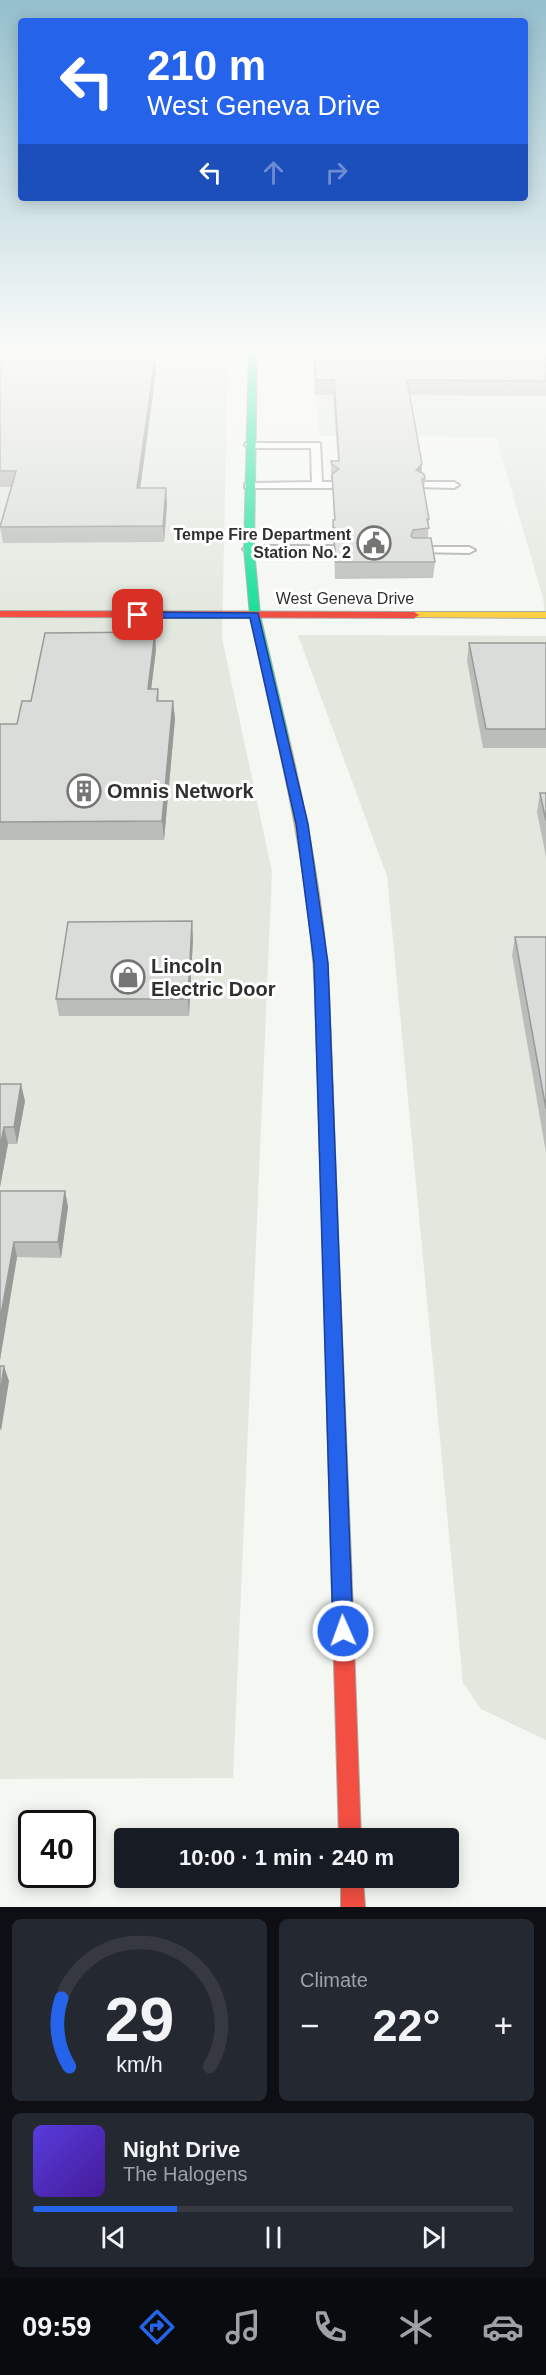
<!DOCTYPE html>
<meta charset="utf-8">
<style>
body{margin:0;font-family:Helvetica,sans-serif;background:#242831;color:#f1f3f6;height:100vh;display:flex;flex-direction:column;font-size:22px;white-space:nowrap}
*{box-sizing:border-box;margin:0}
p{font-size:20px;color:#9ea1a6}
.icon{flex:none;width:33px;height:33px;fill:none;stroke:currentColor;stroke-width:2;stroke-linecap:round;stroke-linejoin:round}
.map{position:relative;height:1907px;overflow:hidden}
.details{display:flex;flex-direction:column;gap:12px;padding:12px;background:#0d0f14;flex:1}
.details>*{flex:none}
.banner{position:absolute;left:18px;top:18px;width:510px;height:183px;border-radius:6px;box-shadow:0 3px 15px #0003;background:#2563eb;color:#fff;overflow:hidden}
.speed{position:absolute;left:18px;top:1810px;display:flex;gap:12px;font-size:30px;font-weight:700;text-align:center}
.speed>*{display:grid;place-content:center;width:78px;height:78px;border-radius:50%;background:#171b24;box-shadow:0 3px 15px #0003;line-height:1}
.speed .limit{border:3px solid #111;border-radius:9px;background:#fff;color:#111}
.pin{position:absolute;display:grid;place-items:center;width:51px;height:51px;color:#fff;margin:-26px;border-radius:12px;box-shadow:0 3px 9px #0006}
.me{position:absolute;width:66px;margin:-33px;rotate:358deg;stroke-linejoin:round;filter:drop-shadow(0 0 4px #0008)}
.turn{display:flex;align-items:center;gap:21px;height:126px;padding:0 30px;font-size:27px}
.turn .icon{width:78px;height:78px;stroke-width:2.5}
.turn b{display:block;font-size:42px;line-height:51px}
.lanes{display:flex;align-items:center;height:57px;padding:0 30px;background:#0003;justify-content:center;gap:30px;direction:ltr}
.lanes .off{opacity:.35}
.big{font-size:45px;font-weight:600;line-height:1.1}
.details .tile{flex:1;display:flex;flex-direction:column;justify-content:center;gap:9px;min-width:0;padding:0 21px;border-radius:9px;background:#242831}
.details .dial{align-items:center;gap:0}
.dial svg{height:156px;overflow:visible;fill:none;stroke:#363941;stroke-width:7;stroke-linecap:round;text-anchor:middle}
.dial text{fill:#f1f3f6;stroke:none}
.song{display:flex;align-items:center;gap:18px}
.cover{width:72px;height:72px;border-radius:9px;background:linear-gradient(135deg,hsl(250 70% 55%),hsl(260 70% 35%))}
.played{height:6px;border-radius:3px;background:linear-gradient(90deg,#2563eb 30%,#363941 30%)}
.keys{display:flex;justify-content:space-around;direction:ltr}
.heat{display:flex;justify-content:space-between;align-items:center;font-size:33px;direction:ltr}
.details .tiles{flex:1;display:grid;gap:12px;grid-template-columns:1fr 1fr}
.tile:last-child{grid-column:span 2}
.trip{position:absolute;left:114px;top:1828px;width:345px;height:60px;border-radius:6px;background:#171b24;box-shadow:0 3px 15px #0003;font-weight:600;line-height:60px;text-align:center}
.menu{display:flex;height:96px;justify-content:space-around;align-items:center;background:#090b0e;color:#9ea1a6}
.menu .icon{width:42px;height:42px}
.menu .on{color:#2563eb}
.menu b{font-size:27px;color:#f1f3f6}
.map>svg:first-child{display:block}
.built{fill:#e3e8df}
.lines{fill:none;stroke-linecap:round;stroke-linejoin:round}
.lane-casing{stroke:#aaaca8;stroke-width:4}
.fast-casing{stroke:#aaaca8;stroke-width:2}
.slow-casing{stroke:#aaaca8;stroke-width:2}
.jam-casing{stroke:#aaaca8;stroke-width:2}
.lane{fill:#fdfefd;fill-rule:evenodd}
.fast{fill:#16e098;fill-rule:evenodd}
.slow{fill:#ffcf43;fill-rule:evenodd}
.jam{fill:#f24e42;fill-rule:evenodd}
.wall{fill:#bbbdba}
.shaded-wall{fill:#989a97}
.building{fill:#d9dcd8;stroke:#989a97;stroke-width:1.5}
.route{fill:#2563eb;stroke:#184099;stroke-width:1.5}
.labels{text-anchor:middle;stroke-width:6;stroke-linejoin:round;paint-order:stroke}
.far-poi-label{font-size:16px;font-weight:bold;fill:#30312f;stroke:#fff;text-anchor:end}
.far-street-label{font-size:16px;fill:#30312f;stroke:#fff}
.poi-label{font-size:20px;font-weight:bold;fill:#30312f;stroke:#fff;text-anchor:start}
</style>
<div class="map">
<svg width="546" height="1907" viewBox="0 0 546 1907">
<rect width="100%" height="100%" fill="#f4f7f2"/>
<path class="built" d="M0 347H228L222 638 272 872 233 1778 0 1779Z
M311 347H546V621L543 598 496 437 319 436Z
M298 635 546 636V1740L481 1709 463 1683 387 876Z"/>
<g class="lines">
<g class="lane-casing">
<path id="lane" d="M246 443H320L322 482H331L336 485 331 488H245V484L249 483 312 482 311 448H250L245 445Z
M422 482H454L459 485 454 488 418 487V483Z
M249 546H333L339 549 333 552 245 551 243 549Z
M416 547H469L475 550 469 553 412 552V548Z"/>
</g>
<g class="fast-casing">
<path id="fast" d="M249 347H257L254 549 260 615 289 739 283 742 277 739 250 615 244 549Z
M322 985 327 986 329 990 340 1286 338 1291 332 1293 326 1291 324 1286 315 990 317 986Z"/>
</g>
<g class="slow-casing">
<path id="slow" d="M414 612H546V618L410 617 409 615Z
M283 736 289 739C308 822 324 905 329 990L327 994H317L315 990C311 905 296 822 277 739Z
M332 1279 338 1281 340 1286 351 1560 348 1567 341 1570 334 1567 331 1560 324 1286 326 1281Z"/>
</g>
<g class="jam-casing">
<path id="jam" d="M0 611 414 612 419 615 414 618 0 617Z
M341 1550 348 1553 351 1560 361 1839H339L331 1560 334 1553Z
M341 1878H363L365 1907H341Z"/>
</g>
<use href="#lane" class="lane"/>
<use href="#fast" class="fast"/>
<use href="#slow" class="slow"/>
<use href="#jam" class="jam"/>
</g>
<path class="wall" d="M314 347H546V396L410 395 422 473 425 479 424 489 429 519 428 538 435 562 433 578 335 579 334 544H333L332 536 333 520H334L332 480H331V461H338L333 395H315Z
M0 354 100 357 156 372 140 488 167 504 164 542 3 543 0 527 11 487H0Z
M469 643H546V748H483L467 661Z
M156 650 151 689H158L159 701H173L175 719 164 840H0V724H17L31 701Z
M540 793H546V857L537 812Z
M515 937H546V1153L512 955Z
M193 938 189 1016H59L56 999Z
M0 1084 25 1101 17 1144H8L0 1187Z
M0 1191H65L68 1207 61 1258 17 1257 0 1360Z"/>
<path class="shaded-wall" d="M155 357 156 372 138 504 137 488Z
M422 464 421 480 416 470Z
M166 488 167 504 164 542 163 526Z
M155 632 156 650 149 706 148 689Z
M173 701 175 719 164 840 162 821Z
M192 921 193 938 189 1016 188 999Z
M21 1084 25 1101 17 1144 14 1127Z
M4 1127 8 1144 0 1187V1148Z
M65 1191 68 1207 61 1258 58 1242Z
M14 1242 17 1257 0 1360V1320Z
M4 1366 9 1381 1 1431 0 1428V1395Z"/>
<path class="building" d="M314 347H546V381L407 380 422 464 416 470 424 474 425 479H422L429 519H427L429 528 413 530 411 536 413 538H431L435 562H336L334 538 342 532 333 527V520H335L332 474 339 469 332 464 331 461H339L334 380H316Z
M0 354H100L99 357H155L137 488H166L163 526 0 527 16 471H0Z
M155 632 148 689H158L157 701H173L162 821 0 822V724H17L22 701H31L45 633Z
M469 643H546V729H486Z
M540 793H546V821Z
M192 921 188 999H56L68 922Z
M515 937H546V1109Z
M0 1084H21L14 1127H4L0 1148Z
M0 1191H65L58 1242H14L0 1320Z
M0 1366H4L0 1395Z"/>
<linearGradient id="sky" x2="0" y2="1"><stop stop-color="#94bfcc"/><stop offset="0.57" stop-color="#fafbf9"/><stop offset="1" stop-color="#fafbf9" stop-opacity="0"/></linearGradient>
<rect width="546" height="614" fill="url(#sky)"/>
<path class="route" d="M134 612 258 613 308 824 328 963 353 1631 350 1639 343 1642 336 1639 333 1631 314 963 296 824 250 618H138L134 617Z"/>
<defs>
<g id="civic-ring" transform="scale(1.725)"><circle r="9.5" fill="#fff" stroke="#757673" stroke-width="1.5"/><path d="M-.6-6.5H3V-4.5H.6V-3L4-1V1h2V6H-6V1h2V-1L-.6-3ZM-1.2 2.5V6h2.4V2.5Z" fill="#757673"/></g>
<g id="building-ring" transform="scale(1.725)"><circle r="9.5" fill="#fff" stroke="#757673" stroke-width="1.5"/><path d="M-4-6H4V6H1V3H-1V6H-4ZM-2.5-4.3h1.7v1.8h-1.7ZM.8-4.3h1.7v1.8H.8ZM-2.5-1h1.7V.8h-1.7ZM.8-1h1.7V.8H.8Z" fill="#757673"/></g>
<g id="shop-ring" transform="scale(1.725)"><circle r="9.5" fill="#fff" stroke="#757673" stroke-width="1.5"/><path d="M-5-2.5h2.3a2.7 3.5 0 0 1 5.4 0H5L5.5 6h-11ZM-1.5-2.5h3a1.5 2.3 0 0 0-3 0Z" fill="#757673"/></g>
</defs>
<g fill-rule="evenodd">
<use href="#civic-ring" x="374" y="543"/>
<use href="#building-ring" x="84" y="791"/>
<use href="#shop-ring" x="128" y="977"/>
</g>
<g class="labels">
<g class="far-poi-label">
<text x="351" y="540">Tempe Fire Department<tspan x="351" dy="18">Station No. 2</tspan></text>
</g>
<g class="far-street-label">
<text x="345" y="604">West Geneva Drive</text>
</g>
<g class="poi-label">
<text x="107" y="798">Omnis Network</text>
<text x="151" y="973">Lincoln<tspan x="151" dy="23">Electric Door</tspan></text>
</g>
</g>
</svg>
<div class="speed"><div class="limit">40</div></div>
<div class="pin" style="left:138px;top:615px;background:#d93025"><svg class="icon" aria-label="arrive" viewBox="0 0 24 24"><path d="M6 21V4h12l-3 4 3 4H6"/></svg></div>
<svg class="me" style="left:343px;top:1631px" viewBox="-20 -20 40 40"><circle r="17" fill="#2563eb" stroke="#fff" stroke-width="3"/><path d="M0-11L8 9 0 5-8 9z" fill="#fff"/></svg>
<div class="trip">10:00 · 1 min · 240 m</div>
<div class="banner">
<div class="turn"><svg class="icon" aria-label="left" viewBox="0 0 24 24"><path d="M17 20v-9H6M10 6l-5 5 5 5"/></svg><div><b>210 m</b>West Geneva Drive</div></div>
<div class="lanes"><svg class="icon" aria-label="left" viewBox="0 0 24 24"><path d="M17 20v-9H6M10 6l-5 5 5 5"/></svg><svg class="icon off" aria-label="ahead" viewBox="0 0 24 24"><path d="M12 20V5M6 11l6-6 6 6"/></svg><svg class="icon off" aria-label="right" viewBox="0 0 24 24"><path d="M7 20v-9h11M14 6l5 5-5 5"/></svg></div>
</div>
</div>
<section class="details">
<div class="tiles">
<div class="tile dial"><svg viewBox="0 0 100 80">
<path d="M14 69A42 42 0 1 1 86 69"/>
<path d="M14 69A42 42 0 0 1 10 34" stroke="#2563eb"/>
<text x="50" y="56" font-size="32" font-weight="700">29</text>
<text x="50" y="72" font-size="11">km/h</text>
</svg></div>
<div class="tile"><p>Climate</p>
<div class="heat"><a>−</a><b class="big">22°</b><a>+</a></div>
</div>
<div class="tile">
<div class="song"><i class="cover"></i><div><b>Night Drive</b><p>The Halogens</p></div></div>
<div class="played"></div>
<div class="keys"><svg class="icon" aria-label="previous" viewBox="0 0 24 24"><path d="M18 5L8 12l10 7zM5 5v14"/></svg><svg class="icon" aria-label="pause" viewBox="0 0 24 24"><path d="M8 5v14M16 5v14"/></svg><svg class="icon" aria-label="next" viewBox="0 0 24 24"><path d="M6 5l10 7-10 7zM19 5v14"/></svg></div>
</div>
</div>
</section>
<nav class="menu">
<b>09:59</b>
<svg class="icon on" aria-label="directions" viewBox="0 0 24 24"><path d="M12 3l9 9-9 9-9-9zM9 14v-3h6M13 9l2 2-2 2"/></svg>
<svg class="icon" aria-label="music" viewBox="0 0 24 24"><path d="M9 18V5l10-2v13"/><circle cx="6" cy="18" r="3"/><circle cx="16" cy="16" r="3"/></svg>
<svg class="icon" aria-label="phone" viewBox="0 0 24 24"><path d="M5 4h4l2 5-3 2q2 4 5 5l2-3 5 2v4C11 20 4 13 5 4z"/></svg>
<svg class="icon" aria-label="climate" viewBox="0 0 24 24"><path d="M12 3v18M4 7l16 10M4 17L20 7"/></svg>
<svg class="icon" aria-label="car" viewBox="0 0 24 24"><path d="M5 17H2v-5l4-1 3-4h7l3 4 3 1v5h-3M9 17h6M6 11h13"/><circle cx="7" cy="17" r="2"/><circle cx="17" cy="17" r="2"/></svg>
</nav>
